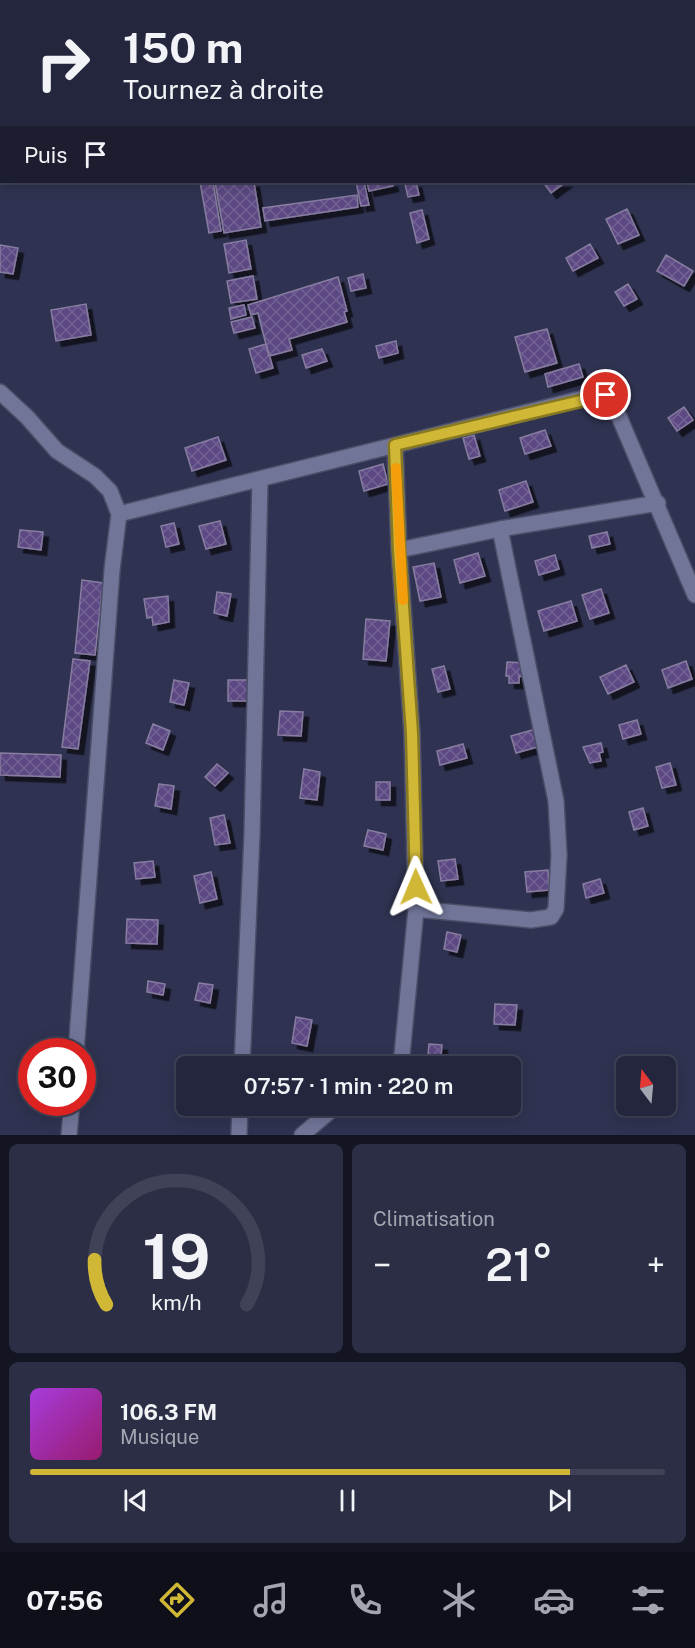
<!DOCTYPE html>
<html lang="fr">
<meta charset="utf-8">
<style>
body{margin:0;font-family:"Public Sans",sans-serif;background:#2b2e44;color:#f1f3f6;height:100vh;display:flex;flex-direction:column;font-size:22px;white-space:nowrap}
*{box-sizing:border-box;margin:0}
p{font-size:20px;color:#a3a5b0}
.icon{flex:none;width:33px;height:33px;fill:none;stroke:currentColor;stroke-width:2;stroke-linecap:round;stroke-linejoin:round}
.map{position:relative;height:1135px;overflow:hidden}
.sheet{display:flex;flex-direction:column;gap:9px;padding:9px;background:#131522;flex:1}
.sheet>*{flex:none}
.top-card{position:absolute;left:0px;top:0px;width:696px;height:183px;box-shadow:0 3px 15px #0003,0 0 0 2px #404357;background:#23263d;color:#f1f3f6;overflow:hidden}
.needle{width:39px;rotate:344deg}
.tools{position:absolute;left:616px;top:1056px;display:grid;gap:12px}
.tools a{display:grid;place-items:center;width:60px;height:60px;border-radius:9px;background:#23263d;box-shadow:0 3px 15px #0003,0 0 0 2px #404357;font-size:30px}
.speed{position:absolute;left:18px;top:1038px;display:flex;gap:12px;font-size:30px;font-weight:700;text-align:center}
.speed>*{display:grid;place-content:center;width:78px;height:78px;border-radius:50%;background:#23263d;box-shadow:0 3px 15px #0003,0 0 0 2px #404357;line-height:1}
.speed .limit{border:9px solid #d22;background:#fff;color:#111}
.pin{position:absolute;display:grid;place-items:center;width:51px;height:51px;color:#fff;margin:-26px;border:3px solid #fff;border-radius:50%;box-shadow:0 2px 6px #0007}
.me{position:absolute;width:66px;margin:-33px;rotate:359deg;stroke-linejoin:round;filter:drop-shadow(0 0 4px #0008)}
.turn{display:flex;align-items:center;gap:21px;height:126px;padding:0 24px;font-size:27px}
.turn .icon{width:78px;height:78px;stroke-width:2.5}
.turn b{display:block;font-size:42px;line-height:51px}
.then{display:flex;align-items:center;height:57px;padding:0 24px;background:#0003;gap:12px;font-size:22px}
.big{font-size:45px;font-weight:600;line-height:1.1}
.sheet .card{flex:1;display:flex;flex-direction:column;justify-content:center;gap:9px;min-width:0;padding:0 21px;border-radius:9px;background:#2b2e44}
.sheet .dial{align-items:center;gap:0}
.dial svg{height:156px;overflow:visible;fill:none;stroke:#404357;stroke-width:7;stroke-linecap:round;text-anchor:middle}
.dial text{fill:#f1f3f6;stroke:none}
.song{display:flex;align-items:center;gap:18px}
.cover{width:72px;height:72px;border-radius:9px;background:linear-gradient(135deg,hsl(280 70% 55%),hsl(320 70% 35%))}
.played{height:6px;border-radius:3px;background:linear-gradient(90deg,#d0b836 85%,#404357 85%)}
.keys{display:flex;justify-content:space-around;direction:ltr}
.heat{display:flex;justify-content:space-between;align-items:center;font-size:33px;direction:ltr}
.sheet .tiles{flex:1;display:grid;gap:9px;grid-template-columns:1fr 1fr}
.card:last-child{grid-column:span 2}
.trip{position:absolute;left:176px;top:1056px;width:345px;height:60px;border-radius:9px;background:#23263d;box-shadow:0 3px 15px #0003,0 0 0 2px #404357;font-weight:600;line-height:60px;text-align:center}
.menu{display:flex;height:96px;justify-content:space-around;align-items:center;background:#0e0f18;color:#a3a5b0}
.menu .icon{width:42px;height:42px}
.menu .on{color:#d0b836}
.menu b{font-size:27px;color:#f1f3f6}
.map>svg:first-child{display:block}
.building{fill:url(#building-cross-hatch);stroke:#877da0;stroke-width:1.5;filter:url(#shadow)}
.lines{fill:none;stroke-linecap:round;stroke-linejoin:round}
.street-casing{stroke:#4b4e67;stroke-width:18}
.street{stroke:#717699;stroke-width:15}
.route-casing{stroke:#877823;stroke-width:15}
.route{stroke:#d0b836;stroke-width:10}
.slow{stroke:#f59e0b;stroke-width:10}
</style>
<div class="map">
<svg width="695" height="1135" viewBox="0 0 695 1135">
<defs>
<pattern id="building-cross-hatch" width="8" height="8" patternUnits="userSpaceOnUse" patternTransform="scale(1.5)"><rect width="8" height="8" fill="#5c4883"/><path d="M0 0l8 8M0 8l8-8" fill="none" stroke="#726294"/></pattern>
<filter id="shadow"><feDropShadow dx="5.5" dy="5.5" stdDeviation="0" flood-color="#0009"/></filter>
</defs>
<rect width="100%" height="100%" fill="#2f3351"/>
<path class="building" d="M200 182H213L221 231 209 233Z
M215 182H254L261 227 224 233Z
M356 182H364L369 205 361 206Z
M367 182H392L393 186 369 191Z
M416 182 419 195 408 197 405 184Z
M543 182H566L551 193Z
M357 195 358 207 265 221 263 208Z
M627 209 639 235 618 244 606 219Z
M422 210 429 239 417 243 410 213Z
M246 240 251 269 229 273 224 244Z
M590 244 598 258 573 271 566 258Z
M0 245 18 248 13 274 0 272Z
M666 255 693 271 684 286 657 271Z
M363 274 366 288 351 291 348 278Z
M253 276 257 299 231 303 227 281Z
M338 277 347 311 344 312 347 322 289 339 292 350 269 356 258 313 251 315 248 305Z
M628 284 637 299 624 306 615 292Z
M86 304 91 335 56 341 51 310Z
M244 305 246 315 231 319 229 308Z
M252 317 255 328 234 333 231 322Z
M547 329 557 363 525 372 515 337Z
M396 341 398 353 379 358 376 346Z
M266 344 273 368 256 373 249 349Z
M322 349 327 361 306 368 302 355Z
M579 364 583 377 548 387 545 374Z
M684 407 693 420 677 431 668 418Z
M545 430 551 446 525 454 520 438Z
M474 435 480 456 469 459 463 438Z
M218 437 226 460 192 471 185 448Z
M383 464 388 484 364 491 359 471Z
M526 481 533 502 505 511 499 490Z
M220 521 226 544 206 549 199 526Z
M174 523 179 544 166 547 161 526Z
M20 530 43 532 41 550 18 547Z
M607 532 610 544 592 548 589 536Z
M478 553 485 576 460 583 454 560Z
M555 555 559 569 539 575 535 561Z
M434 563 441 597 420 601 413 567Z
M82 580 103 583 95 655 75 653Z
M601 589 609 613 590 619 582 595Z
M217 592 231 594 227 616 214 613Z
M168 596 169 622 153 625 152 617 147 618 144 599Z
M571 601 577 621 544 631 538 611Z
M366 619 390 621 386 661 363 659Z
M73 659 90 661 78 749 62 747Z
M686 661 692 679 668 688 662 670Z
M507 662 525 663 524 677 519 676V683H509V676H506Z
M626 665 634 682 608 694 600 677Z
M444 666 450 689 438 692 432 669Z
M174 680 189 683 184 705 170 702Z
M228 680H248V701H228Z
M280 711 303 712 301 736 278 735Z
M637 720 641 734 623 739 619 725Z
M153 724 170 731 163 750 146 743Z
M536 729 541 746 516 753 511 736Z
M601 743 603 752 599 753 601 761 590 763 583 747Z
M463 744 467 758 440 765 437 751Z
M0 753 61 755 60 777 0 775Z
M670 763 676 785 662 788 656 767Z
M217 764 228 773 215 786 205 777Z
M304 769 320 772 317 800 300 798Z
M376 782H390V800H376Z
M159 784 174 786 171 809 155 806Z
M643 808 648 826 634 830 629 812Z
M224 815 230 843 215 845 210 818Z
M368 830 386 834 383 850 364 846Z
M455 859 458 879 441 881 438 861Z
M153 861 155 877 136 879 134 863Z
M548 870 549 890 527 892 525 872Z
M211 872 217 899 200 903 194 876Z
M600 879 604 893 586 898 583 884Z
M127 919 158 920 157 944 126 943Z
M447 932 461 935 457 952 444 949Z
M148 981 165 984 163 995 147 992Z
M199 983 213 985 210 1003 195 1000Z
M495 1004 517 1005 515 1025 494 1024Z
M296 1017 312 1020 307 1046 292 1043Z
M429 1044 442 1045 440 1066H427Z"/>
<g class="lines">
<g class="street-casing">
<path id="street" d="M0 392 27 417 57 451 95 476 110 491 119 514 112 570 76 1052
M395 445 399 550 412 733 416 909 402 1055 396 1066
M119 514 596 395H606L612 400 695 595
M399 550 500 529 658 503
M416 909 531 920 551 917 556 909 559 855 556 801 500 529
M242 1066 252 834 260 480
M69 1135 72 1102
M239 1135 240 1106
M302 1135 336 1106"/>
</g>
<use href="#street" class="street"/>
</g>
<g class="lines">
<g class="route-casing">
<path id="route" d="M416 887 412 733 399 550 395 445 606 395"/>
</g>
<use href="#route" class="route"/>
<path class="slow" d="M396 468 403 600"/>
</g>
</svg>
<div class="tools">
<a><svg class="needle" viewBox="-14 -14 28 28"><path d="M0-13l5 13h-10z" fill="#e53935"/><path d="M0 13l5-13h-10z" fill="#a3a5b0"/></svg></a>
</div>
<div class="speed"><div class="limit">30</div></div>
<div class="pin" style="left:606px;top:395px;background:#d93025"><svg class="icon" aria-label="arrive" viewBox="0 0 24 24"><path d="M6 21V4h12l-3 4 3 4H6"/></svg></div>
<svg class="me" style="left:416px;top:887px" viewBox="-20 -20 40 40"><path d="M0-17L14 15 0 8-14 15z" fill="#d0b836" stroke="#fff" stroke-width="4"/></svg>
<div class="trip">07:57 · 1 min · 220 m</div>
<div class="top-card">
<div class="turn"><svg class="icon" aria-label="right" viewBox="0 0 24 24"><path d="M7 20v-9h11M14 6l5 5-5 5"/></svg><div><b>150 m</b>Tournez à droite</div></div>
<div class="then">Puis<svg class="icon" aria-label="arrive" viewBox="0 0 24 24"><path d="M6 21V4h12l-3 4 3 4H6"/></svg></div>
</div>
</div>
<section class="sheet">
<div class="tiles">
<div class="card dial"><svg viewBox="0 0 100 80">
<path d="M14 69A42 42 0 1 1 86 69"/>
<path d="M14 69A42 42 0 0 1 8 46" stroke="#d0b836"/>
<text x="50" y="56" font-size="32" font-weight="700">19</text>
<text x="50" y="72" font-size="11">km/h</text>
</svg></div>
<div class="card"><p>Climatisation</p>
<div class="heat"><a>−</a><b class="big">21°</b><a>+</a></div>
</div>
<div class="card">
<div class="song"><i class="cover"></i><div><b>106.3 FM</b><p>Musique</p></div></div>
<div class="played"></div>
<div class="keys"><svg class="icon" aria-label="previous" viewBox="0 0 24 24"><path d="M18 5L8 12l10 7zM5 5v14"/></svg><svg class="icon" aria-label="pause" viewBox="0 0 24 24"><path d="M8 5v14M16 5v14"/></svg><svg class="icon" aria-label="next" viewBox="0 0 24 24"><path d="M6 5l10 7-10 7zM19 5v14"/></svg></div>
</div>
</div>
</section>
<nav class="menu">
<b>07:56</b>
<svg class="icon on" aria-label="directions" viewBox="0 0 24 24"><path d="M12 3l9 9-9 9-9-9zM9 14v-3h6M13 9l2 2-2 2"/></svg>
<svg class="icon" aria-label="music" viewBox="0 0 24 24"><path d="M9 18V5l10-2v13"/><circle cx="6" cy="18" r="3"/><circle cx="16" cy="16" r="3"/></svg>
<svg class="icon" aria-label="phone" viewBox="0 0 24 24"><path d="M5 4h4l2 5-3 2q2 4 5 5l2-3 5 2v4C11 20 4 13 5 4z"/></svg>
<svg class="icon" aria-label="climate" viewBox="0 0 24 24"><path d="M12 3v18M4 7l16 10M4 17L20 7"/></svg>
<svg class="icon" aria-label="car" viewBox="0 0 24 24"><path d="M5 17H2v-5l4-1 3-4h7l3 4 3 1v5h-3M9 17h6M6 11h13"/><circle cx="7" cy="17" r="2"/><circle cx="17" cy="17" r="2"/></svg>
<svg class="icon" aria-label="filters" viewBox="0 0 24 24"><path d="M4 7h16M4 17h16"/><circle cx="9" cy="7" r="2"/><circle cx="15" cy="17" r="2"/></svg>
</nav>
